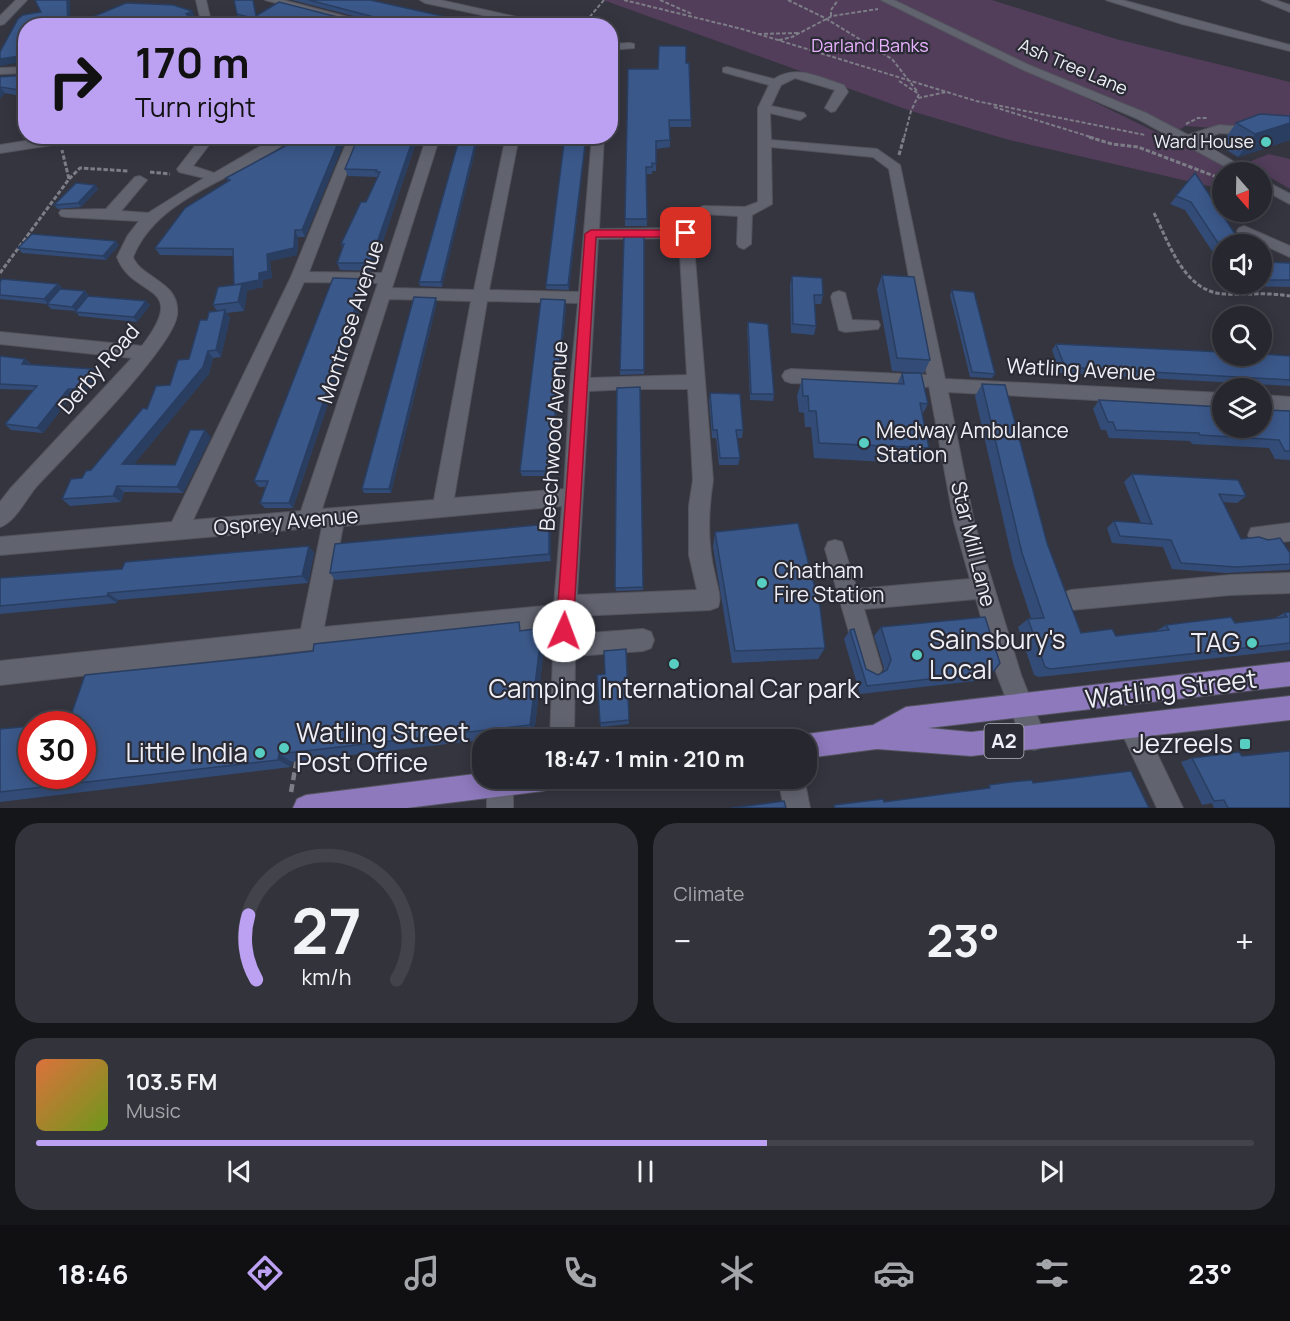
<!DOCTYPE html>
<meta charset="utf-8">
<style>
body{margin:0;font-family:Manrope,sans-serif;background:#33343b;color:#f1f3f6;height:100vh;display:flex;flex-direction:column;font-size:22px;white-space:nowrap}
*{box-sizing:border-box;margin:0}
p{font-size:20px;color:#a4a6aa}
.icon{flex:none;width:33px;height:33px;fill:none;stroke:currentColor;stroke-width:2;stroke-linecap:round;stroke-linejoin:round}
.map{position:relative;height:808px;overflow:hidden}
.sheet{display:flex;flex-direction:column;gap:15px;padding:15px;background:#15161a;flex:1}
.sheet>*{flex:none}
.top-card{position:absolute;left:18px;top:18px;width:600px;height:126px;border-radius:24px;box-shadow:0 3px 15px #0003,0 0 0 2px #43444b;background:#bca0f2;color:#111;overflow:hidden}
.needle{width:39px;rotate:160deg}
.controls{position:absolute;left:1212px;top:162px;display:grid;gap:12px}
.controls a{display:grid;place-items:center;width:60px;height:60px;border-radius:50%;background:#27282f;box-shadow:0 3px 15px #0003,0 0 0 2px #43444b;font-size:30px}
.speed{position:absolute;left:18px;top:711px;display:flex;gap:12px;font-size:30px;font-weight:700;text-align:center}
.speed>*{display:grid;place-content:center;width:78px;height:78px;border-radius:50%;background:#27282f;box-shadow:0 3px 15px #0003,0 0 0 2px #43444b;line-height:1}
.speed .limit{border:9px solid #d22;background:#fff;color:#111}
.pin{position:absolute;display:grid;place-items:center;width:51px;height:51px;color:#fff;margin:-26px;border-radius:12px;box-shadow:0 3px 9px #0006}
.me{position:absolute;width:66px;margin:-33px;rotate:2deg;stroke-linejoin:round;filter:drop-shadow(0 0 4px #0008)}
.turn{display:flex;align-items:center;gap:21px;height:126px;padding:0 18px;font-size:27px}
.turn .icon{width:78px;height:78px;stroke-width:2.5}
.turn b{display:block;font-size:42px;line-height:51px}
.big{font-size:45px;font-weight:700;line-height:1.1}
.sheet .tile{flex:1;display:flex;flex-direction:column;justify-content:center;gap:9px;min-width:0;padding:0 21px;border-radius:24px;background:#33343b}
.sheet .dial{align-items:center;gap:0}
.dial svg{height:156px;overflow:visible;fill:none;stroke:#43444b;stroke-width:7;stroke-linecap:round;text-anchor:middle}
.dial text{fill:#f1f3f6;stroke:none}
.song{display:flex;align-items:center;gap:18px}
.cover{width:72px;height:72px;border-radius:9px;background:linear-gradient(135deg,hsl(20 70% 55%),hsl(80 70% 35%))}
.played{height:6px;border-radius:3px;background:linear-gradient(90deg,#bca0f2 60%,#43444b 60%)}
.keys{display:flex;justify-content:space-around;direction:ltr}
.heat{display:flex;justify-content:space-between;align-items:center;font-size:33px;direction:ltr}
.sheet .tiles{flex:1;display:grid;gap:15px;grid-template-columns:1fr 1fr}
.tile:last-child{grid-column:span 2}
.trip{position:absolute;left:472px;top:729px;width:345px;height:60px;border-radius:24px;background:#27282f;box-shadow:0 3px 15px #0003,0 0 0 2px #43444b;font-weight:700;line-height:60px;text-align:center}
.tabs{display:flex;height:96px;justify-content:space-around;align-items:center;background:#101013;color:#a4a6aa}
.tabs .icon{width:42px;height:42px}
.tabs .current{color:#bca0f2}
.tabs b{font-size:27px;color:#f1f3f6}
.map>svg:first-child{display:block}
.green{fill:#523d5a}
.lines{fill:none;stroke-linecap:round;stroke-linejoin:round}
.minor-casing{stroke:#52535c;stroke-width:2}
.major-casing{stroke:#52535c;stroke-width:2}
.path-far2{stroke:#7c7d86;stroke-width:2;stroke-dasharray:4 2;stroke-linecap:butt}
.path-far1{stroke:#7c7d86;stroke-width:3;stroke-dasharray:4.5 2;stroke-linecap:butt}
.path{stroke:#7c7d86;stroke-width:4.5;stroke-dasharray:8 4;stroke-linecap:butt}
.minor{fill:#61636f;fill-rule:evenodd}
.major{fill:#8d79bc;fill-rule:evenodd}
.wall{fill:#334c77}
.shaded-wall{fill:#293e61}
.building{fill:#3b588a;stroke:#293e61;stroke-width:1.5}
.route{fill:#e11d48;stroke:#92132f;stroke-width:1.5}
.poi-dot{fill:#57cec1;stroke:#2a2b35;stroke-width:2}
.labels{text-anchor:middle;stroke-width:4.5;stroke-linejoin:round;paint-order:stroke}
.far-park-label{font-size:18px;fill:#eab3ff;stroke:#2a2b35}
.far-street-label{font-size:18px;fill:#eff0f7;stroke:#2a2b35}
.far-poi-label{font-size:18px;fill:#eff0f7;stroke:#2a2b35;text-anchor:end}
.shield{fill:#2a2b35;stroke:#b4b5bd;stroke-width:1.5}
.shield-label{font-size:20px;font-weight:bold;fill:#eff0f7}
.street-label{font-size:21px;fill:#eff0f7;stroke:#2a2b35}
.poi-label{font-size:21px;fill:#eff0f7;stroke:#2a2b35;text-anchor:start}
.near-poi-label{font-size:26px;fill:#eff0f7;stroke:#2a2b35;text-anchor:end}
.near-street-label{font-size:26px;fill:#eff0f7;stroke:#2a2b35}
</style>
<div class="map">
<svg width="1290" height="808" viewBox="0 0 1290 808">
<rect width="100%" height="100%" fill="#34353f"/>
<path class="green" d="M603 0H992L1116 39 1290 82V133L1185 126 1179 130 941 27 1201 154 1233 172H1222V189L1009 140 911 111Z
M1269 154 1290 159V189L1246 163Z"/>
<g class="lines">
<g class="minor-casing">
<path id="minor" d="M16 0H27L4 24 0 25V16Z
M196 0H206L212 26H202Z
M265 0H283L383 26H363Z
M420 0H440L557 26H534L425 3Z
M881 0H894L1029 65 1146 113 1188 135 1219 125 1290 130V138L1220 133 1198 140 1251 172H1235L1138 119 1021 69Z
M1106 0H1122L1290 45V51L1182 24Z
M1261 0H1275L1290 5V12Z
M630 43 634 44V48L610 50V44Z
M26 67V73L0 74V68Z
M727 67 774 79C797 64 820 78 844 85L848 92 835 111 831 112 825 108 835 90 795 78 781 85 771 106 804 113 806 116 800 120 770 113 771 140 877 149 900 165 945 379 1222 393V407L948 392 974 522 1021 675 1046 738 1043 747 1034 750 1025 747 997 675 976 599 864 609 882 669 878 677 870 681 862 677 825 549 828 542 835 540 842 542 857 589 970 579 954 522 929 386 923 388 791 383 785 381 782 376 785 371 791 369 927 375 889 169 873 157 771 147 772 204 752 215 751 244 744 249 739 247 737 244 738 216 703 214 696 210 703 206 745 207 758 202V108L769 85 723 72V68Z
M56 136H72L59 144 0 153V145Z
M278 136H293C284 146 270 153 258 160 213 186 154 205 133 257 141 279 181 281 177 315 174 347 63 458 36 487 26 499 15 522 0 527V502L10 489 132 358 0 344V332L142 346C191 282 132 299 117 257L128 235 139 221 66 217 61 216 59 213 61 210 106 209 135 177 140 176 147 180 121 211 148 213 204 178 179 172 177 169 198 142 203 141 209 145 193 166 214 173Z
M427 136H440L392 288 474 290 506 136H519L489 290 579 292 592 136H604L599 229 686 228 693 233 713 480C708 512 707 544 715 575 717 586 722 597 718 607L710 610 576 616V634L643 629 651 632 654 640 651 648 643 651 575 656 574 740H550L554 627 310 650 0 685V661L301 629 322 527 0 555V537L172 522 291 277 346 144 352 140 358 144 309 272 382 273ZM679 238 687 375 590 378 598 239ZM304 282 378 283 301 511 193 520ZM389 299 471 301 434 500 322 509ZM487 301 578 303 570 385 564 489 454 498ZM630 389H688L693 480 689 506V555L697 590 577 595 589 391ZM562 506 554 605 324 627 343 526Z
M1262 179 1290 194V204L1262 189Z
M1244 226 1290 246V257L1239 234 1237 231 1239 228Z
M839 291 845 293 852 320 878 321 880 325 878 329 845 332 839 330 831 297 833 293Z
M1262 395 1290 397V411L1262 409Z
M1290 523V541L1258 544 1251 542 1248 535 1251 528Z
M1290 573V593L1230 595 1071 610 1063 607 1060 600 1063 593 1071 590 1230 575Z
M1131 715 1140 718 1183 808H1157L1119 727 1122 718Z
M490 778H510L513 785V808H487V785Z
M778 778H804L810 808H784Z"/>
</g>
<g class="major-casing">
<path id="major" d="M1290 662V686L928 728 971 732 1290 696V720L971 756 877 749 807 758V740H797L807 734 873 725 906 707Z
M483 773V778H555L552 787 543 791 407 808H293L297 799 306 795Z"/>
</g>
<path class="path-far2" d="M624 0 742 29 976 101 1145 135
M660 0 692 14
M788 0 825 18 892 59 917 91
M831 16V10L838 0
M582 26 604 0
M758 34 799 33
M779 40 792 37 832 16 878 9
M899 81 919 94 911 111 904 138
M918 98 947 92
M994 107 1094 138
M1186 124 1198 118H1207"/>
<path class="path-far1" d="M1089 137 1112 144 1138 147 1222 179
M899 155 904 137
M150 172 170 174
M69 179 80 168 128 171
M1154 213C1169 243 1184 292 1224 294 1246 295 1268 292 1290 296
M0 273 69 179 62 150"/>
<path class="path" d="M291 792 297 758"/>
<use href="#minor" class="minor"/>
<use href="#major" class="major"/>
</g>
<path class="wall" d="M292 0H370L452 23V26H277L258 21V24L239 19 237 14 361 23H380Z
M686 63 691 120V127H670V147L656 149V171H652V174H646L647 226H625V219L658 69Z
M26 75V97L5 93 0 98V77Z
M1290 116V140L1238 157 1220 146 1236 123Z
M418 136 373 271 340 270 337 263 343 247 341 244 366 202 378 177 348 176 345 169 376 140Z
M565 136H586L569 290 546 289V285Z
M349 139 344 143 305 237H298L297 255 270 261 272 278 263 280V287L246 291 247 293 244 311 227 313 230 318 221 357 213 358 209 374 134 464 175 465 211 437 183 493 124 492 121 502 70 506 62 499 91 470 170 385 189 359 207 320 217 311 213 305 234 285 233 256 160 255 155 248 228 181 226 178Z
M1195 173 1241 243 1240 244H1222V259L1219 253 1221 251H1212L1185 210 1170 204Z
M95 185 98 189 81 207 58 209 54 205Z
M457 222 442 287 420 286 419 282Z
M624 236H644V374L620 375Z
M119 245 106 260 22 253 18 248Z
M1262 262 1290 263V287L1240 286 1238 284H1262Z
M882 275 930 360 924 373 892 371 877 289Z
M792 276 823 295 821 304H815L816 326 814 335 791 333 790 285Z
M365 279 368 285 293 508H265L260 503 266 487H259L254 481Z
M0 282 58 284 62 288 61 289 85 291 89 296 150 305 137 322 79 316 76 311 51 309 47 304 0 299Z
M952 290 995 374 992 378 970 377 950 295Z
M565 300 566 305 551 476H522L520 471Z
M437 302 391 493H364L362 489Z
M748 322 774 394 773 401 750 400 747 329Z
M1056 344 1290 356V386L1060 373 1052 350Z
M0 356 25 359 31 364 93 369 98 375 83 395 73 394 43 433 11 430 5 424 33 390 0 389Z
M902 373 928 404 922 415 929 448 921 464 814 458 811 427H805L804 413 799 412 797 396 802 379 897 384Z
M982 384 1047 543 1081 633 1116 636 1156 631 1166 625 1235 623 1273 619 1284 613 1290 612V650L1039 677 1034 675 1018 627 1028 619 1031 618 1013 563 975 396Z
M640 387 643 590 616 591 617 388Z
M710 393 743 430 742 438H737L740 458 738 465H719L716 438H712L709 401Z
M1099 400 1290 411V460L1275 459 1269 448 1192 444 1190 441 1109 438 1106 430H1101L1093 409Z
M1132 474 1246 496 1237 503 1223 502 1241 539 1290 553V569L1288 570 1226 573 1172 569 1163 547 1112 543 1107 528 1114 521 1141 523 1124 482Z
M549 524 551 532V561L335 580 330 573Z
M715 532 825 648 818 659 732 663 713 547Z
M309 546 314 553 308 583 118 600 117 603 0 614V578L122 569Z
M881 627 993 672 984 680 860 694 844 639 850 630 866 669 878 675 883 672 884 668 874 636Z
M523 631 545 639 534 734 292 762 291 767 0 802V729L60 723 70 718 270 656Z
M626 649 629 724 601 727 600 723 605 674Z
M1242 756 1290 808H1214L1212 803 1202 805 1181 762 1192 758Z"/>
<path class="shaded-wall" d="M67 0H70L71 26H68Z
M192 11 195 17 191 19 193 23 185 26H166Z
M26 55V61L0 66V59Z
M0 87 5 93 0 98Z
M1290 123V140L1238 157 1255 134Z
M341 136H348L349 139 344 143 305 237 302 230Z
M414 136H418L373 271 370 263Z
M477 136H479L442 287 441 282Z
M586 136 569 290 568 285Z
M95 185 98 189 81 207 78 203Z
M295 230 298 237 297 255 270 261 272 278 263 280V287L246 291 247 293 244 311 238 302 234 285 259 273 267 254Z
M116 241 119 245 106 260 103 256Z
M365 279 368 285 293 508 289 503Z
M58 284 62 288 48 304 44 299Z
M85 291 89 296 76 311 72 307Z
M436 298 437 302 391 493 389 489Z
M565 300 566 305 551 476 550 471Z
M146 301 150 305 137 322 134 317Z
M225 310 230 318 221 357 216 350Z
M208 351 213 358 209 374 129 470 122 464Z
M25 359 31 365 22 364Z
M93 369 98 375 83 395 78 389Z
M68 389 73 394 43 433 37 428Z
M205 430 211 437 183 493 177 487Z
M117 486 124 492 121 502 113 496Z
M549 524 551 532V561L549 554Z
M309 546 314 553 308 583 302 576Z
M108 593 118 600 117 603 107 596Z
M542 628 545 639 534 734 530 725Z
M279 754 292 762 291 767 278 760Z"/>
<path class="building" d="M35 0H67L68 26H26V55L0 59V52L18 19 23 15 41 12Z
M234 0H253L256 16 279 2 361 23H383L382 19 309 0H370L451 18V26H295L256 16V19L237 14Z
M126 3 173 5 192 11 186 14 190 17 166 26H71Z
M659 46H686V63H689L691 120H669L670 140 656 141V164L652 163V167H646L647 219H625L628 69H658Z
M26 75V91L0 87V77Z
M1260 114 1290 116V123L1255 134 1236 123Z
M304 136H341L302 230H295L294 248 267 254 268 271 259 273V280L234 285 233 249 155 248 185 208 230 180 226 178Z
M378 136H414L370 263H337L344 244H341L361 202H366L380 172H376L377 170 345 169 357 140H376Z
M460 136H477L441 282H419Z
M565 136H586L568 285H546Z
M1195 173 1241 243H1218L1191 202 1176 196Z
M76 183 95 185 78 203 54 205Z
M32 234 116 241 103 256 18 248Z
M624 236H644V370H620Z
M1262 262 1290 263V280H1262Z
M882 275 914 277 930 360 897 358Z
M792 276 822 278 823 295H814L816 326 793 324Z
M333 278 365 279 289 503H260L268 481H254Z
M2 279 58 284 44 299 0 295V282Z
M242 284 238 302 213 305 218 287Z
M60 289 85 291 72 307 47 304Z
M952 290 974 292 995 374 972 372Z
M88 296 146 301 134 317 75 312Z
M414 297 436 298 389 489H362Z
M541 299 565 300 550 471H520Z
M225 310 216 350 208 351 203 367 122 464 175 465 190 430H205L177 487 117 486 113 496 62 499 71 479 82 478 86 471 91 470 143 408 147 409 156 386 170 385 178 360 189 359 200 320H207L209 312Z
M748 322 768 324 774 394H751Z
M1056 344 1222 352V356H1262V354L1290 356V380L1065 367Z
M0 356 25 359 22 364 93 369 78 389H68L37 428 5 424 37 386 0 384Z
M902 373H921L928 404 920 403 929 448 819 443 816 411H809L808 396H803L802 379 904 384Z
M982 384 1005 385 1047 543 1081 633 1112 629 1116 636 1169 630 1166 625 1231 617 1235 623 1287 617 1284 613 1290 612V643L1050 669 1045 667 1028 619 1044 618 1022 553Z
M640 387 643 587 615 588 617 388Z
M710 393 740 394 743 430H736L740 458H720L717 430H713Z
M1099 400 1222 407V428H1262V410L1290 411V451H1285L1279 440 1200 435 1199 433 1116 430 1113 422H1108Z
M1132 474 1238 480 1246 496 1219 494 1241 539 1259 537 1268 540 1280 538 1290 553V564L1236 567 1181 563 1171 540 1120 536 1114 521 1152 524Z
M798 523 820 607 825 648 735 651 715 532Z
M549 524V554L330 573 335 544Z
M309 546 302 576 108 593 107 596 0 606V578L122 569 125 562Z
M985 617 1000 663 993 672 867 686 850 630 854 629 866 669 878 675 887 670 891 660 881 627Z
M519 622 520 631 542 628 530 725 279 754 278 760 0 792V729L32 726V776H82V724H46L60 723 61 719 70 718 85 675 270 656 313 651 314 644Z
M626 649 629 720 600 723 597 675 605 674 604 651Z
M1290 751V808H1228L1224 800 1214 801 1192 758 1239 752 1242 756Z
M1131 771 1149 808H835L834 805 883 799 884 802 990 788 989 785 1011 782 1032 780 1033 783Z
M784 801 786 808H731Z"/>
<path class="route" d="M591 230H686L692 233 686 237H596L573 631 570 636 564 639 558 636 556 631 585 234Z"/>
<g class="poi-dot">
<circle cx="1266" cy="142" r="6"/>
<circle cx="864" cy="443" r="6"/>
<circle cx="762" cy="583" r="6"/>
<circle cx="1252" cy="643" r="6"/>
<circle cx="917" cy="655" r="6"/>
<circle cx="674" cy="664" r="6"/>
<rect x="1239" y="738" width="12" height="12" rx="3"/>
<circle cx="284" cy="748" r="6"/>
<circle cx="260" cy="753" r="6"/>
</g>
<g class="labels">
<g class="far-park-label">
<text x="870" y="52">Darland Banks</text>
</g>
<g class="far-street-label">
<text transform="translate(1073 67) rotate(23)" y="6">Ash Tree Lane</text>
</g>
<g class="far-poi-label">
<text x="1254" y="148">Ward House</text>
</g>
<rect class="shield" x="984.5" y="724" width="39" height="34" rx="4.5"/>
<g class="shield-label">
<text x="1004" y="748">A2</text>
</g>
<g class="street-label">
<text transform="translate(351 322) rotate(-72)" y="7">Montrose Avenue</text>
<text transform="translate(99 369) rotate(-49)" y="7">Derby Road</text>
<text transform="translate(1081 370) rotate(3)" y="7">Watling Avenue</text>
<text transform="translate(554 436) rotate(-86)" y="7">Beechwood Avenue</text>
<text transform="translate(286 522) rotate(-5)" y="7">Osprey Avenue</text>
<text transform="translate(973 544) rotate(76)" y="7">Star Mill Lane</text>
</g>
<g class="poi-label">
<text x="876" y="438">Medway Ambulance<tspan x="876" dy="24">Station</tspan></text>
<text x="774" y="578">Chatham<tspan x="774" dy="24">Fire Station</tspan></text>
</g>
<g class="near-poi-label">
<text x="929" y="649" text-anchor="start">Sainsbury's<tspan x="929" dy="30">Local</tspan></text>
<text x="1240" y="652">TAG</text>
<text x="674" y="698" text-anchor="middle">Camping International Car park</text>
<text x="296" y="742" text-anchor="start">Watling Street<tspan x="296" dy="30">Post Office</tspan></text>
<text x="1233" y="753">Jezreels</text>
<text x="248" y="762">Little India</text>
</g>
<g class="near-street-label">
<text transform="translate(1171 689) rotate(-7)" y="9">Watling Street</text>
</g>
</g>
</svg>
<div class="controls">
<a><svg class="needle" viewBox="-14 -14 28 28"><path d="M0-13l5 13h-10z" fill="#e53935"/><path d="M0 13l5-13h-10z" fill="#a4a6aa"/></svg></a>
<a><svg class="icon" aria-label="sound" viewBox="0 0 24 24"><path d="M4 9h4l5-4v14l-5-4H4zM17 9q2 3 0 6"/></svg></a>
<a><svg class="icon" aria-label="search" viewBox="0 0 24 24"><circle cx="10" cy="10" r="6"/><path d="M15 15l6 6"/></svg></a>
<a><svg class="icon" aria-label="layers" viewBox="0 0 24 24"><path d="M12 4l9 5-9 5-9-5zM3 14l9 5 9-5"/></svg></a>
</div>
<div class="speed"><div class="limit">30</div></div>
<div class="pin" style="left:686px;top:233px;background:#d93025"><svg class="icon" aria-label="arrive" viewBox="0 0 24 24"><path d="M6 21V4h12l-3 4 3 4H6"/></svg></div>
<svg class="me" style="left:564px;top:631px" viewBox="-20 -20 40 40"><circle r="19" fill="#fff"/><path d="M0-13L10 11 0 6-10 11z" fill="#e11d48"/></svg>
<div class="trip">18:47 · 1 min · 210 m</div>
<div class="top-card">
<div class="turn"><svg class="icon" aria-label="right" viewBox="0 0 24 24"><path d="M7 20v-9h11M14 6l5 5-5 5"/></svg><div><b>170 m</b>Turn right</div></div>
</div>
</div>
<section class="sheet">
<div class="tiles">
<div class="tile dial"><svg viewBox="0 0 100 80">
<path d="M14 69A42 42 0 1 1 86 69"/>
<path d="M14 69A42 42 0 0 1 10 36" stroke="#bca0f2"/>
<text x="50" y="56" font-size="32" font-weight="700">27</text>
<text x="50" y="72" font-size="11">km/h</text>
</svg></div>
<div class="tile"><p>Climate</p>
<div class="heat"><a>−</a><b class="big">23°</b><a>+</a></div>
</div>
<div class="tile">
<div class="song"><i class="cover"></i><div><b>103.5 FM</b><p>Music</p></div></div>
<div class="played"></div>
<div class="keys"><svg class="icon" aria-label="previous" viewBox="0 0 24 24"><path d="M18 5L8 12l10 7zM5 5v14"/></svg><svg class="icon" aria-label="pause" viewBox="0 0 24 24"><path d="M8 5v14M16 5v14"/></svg><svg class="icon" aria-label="next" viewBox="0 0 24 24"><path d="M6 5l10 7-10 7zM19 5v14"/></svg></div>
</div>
</div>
</section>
<nav class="tabs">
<b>18:46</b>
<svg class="icon current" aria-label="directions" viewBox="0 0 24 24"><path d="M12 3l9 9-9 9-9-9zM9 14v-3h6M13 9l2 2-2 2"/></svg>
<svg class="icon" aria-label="music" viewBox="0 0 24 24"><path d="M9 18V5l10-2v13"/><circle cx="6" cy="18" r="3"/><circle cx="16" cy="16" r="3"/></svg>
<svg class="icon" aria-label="phone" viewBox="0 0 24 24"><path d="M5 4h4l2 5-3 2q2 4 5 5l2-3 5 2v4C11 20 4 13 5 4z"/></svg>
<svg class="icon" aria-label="climate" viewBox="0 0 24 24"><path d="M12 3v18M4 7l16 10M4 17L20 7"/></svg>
<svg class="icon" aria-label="car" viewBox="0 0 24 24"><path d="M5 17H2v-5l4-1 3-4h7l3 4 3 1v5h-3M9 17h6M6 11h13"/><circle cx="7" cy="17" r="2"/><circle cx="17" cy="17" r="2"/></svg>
<svg class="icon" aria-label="filters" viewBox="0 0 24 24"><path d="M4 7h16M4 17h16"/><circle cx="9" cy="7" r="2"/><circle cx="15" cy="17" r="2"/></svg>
<b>23°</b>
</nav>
